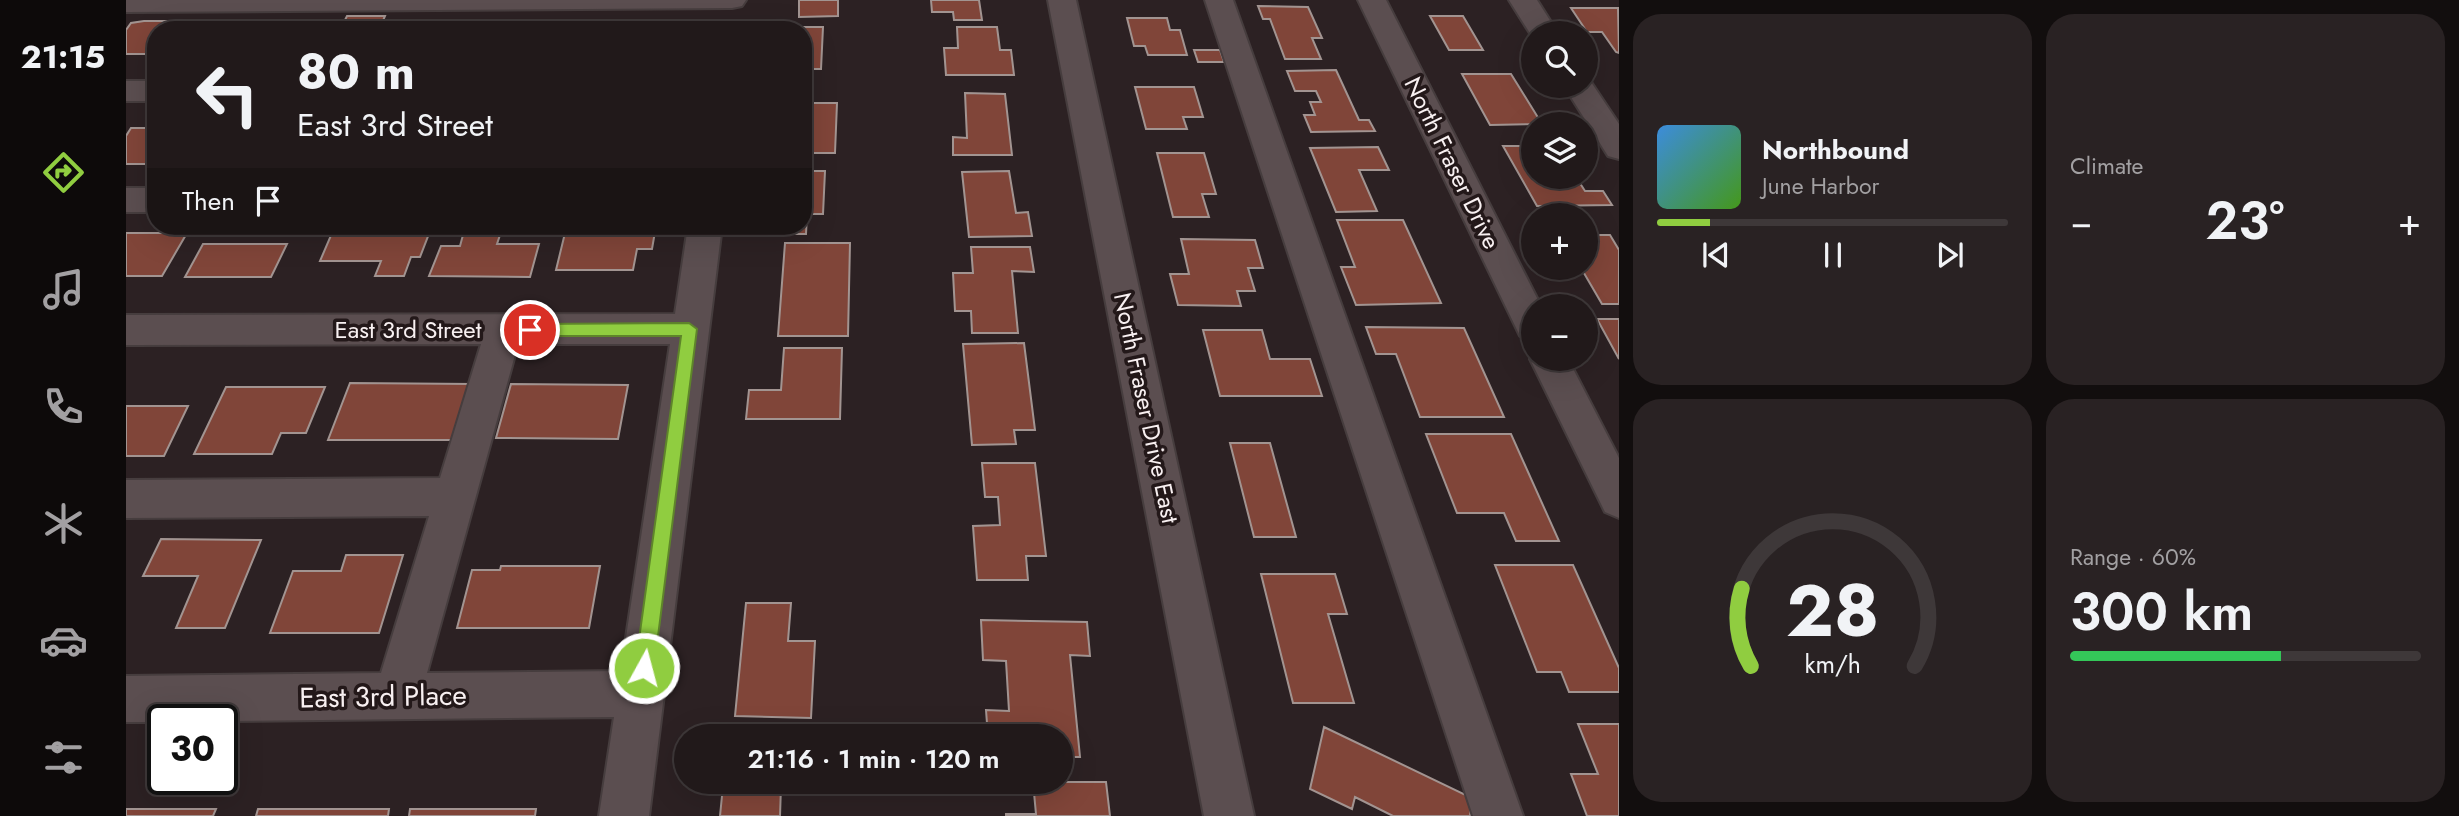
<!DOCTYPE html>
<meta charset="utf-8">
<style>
body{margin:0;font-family:Jost,sans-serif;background:#292223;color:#f1f3f6;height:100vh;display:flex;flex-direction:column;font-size:26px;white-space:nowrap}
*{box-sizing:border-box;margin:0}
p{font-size:23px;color:#a2a0a2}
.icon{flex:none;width:38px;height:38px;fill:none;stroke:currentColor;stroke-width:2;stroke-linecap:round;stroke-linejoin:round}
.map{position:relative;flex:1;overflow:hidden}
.details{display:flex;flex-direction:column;gap:14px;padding:14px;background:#120e0e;width:840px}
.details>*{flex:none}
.banner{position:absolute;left:21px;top:21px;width:665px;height:214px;border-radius:28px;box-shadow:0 7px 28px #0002,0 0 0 2px #3e3839;background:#21191a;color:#f1f3f6;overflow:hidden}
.controls{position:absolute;left:1395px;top:21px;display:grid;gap:14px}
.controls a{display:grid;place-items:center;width:77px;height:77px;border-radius:50%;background:#21191a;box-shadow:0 7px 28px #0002,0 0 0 2px #3e3839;font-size:35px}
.speed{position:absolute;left:21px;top:704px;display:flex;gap:14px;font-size:35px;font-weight:700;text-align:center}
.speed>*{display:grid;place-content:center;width:91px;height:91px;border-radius:50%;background:#21191a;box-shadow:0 7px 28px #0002,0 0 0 2px #3e3839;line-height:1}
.speed .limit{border:4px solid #111;border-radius:10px;background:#fff;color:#111}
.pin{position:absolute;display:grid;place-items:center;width:60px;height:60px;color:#fff;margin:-30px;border:4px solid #fff;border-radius:50%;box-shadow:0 2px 7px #0007}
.me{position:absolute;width:77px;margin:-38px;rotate:7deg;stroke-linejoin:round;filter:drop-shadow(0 0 5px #0008)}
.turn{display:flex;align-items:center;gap:24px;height:147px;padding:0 35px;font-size:32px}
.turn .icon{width:91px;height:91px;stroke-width:2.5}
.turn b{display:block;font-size:49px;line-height:60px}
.then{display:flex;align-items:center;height:66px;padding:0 35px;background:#0003;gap:14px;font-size:26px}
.big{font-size:52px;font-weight:600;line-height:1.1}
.details .widget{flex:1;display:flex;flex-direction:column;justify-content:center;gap:10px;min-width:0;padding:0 24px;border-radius:28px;background:#292223}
.details .dial{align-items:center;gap:0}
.dial svg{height:182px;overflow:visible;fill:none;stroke:#3e3839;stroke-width:7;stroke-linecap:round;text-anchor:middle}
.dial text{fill:#f1f3f6;stroke:none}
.song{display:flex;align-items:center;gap:21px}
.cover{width:84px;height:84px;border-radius:10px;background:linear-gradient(135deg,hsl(210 70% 55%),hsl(100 70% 35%))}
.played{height:7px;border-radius:4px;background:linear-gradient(90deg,#90cd40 15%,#3e3839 15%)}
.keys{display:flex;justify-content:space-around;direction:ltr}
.heat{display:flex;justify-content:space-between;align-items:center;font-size:38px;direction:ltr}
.charge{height:10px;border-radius:5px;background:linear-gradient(90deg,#34c759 60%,#3e3839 0)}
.details .tiles{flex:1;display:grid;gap:14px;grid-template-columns:repeat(2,1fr)}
.trip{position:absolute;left:548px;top:724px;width:399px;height:70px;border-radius:35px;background:#21191a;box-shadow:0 7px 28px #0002,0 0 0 2px #3e3839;font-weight:600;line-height:70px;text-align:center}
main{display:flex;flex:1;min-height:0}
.dock{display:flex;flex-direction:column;width:126px;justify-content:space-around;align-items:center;background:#0d0a0a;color:#a2a0a2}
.dock .icon{width:49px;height:49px}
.dock .active{color:#90cd40}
.dock b{font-size:32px;color:#f1f3f6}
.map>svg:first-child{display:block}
.building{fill:#804539;stroke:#a29491;stroke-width:2}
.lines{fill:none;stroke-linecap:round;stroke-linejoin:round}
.minor-casing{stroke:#463d3e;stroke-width:4}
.minor{fill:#5b4e50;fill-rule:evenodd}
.route{fill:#90cd40;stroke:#5e852a;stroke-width:2}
.labels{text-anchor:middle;stroke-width:7;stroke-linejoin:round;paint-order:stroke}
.street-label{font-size:24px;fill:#f8f0f1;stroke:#231819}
.near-street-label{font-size:28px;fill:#f8f0f1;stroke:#231819}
</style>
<main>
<nav class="dock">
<b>21:15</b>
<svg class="icon active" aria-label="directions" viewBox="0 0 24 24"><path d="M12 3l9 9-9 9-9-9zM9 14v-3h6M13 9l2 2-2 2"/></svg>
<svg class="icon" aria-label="music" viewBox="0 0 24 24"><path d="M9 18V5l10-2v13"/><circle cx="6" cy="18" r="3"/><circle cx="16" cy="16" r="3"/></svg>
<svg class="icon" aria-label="phone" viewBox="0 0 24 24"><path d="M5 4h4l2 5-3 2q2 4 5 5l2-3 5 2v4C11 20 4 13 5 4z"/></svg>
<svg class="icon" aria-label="climate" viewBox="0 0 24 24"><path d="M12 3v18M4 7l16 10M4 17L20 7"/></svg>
<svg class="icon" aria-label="car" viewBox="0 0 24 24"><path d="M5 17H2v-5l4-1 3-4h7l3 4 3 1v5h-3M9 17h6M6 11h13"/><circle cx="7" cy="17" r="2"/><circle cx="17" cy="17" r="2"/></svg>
<svg class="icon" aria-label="filters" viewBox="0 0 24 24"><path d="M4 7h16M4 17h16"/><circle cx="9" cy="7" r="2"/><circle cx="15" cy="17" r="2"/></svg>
</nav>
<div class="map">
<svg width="1493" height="816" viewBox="0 0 1493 816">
<rect width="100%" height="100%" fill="#2c2123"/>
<path class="building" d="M673 0H712V16L673 17Z
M805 0H853L856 20H828L827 12H806Z
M1132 6 1182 7 1196 38H1186L1195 59H1159L1144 19H1137Z
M1445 8H1492L1493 53 1490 52 1476 32H1461Z
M221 16H259L253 30H214Z
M1304 16H1337L1357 50H1323Z
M1001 18H1041L1044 30H1054L1061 55H1022L1019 46H1008Z
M18 21H67L61 30H30V54H0V30L5 23Z
M169 24H205L202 30H165Z
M372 26H419L418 30H371Z
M440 26H499L498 30H439Z
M662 27H697L695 69H677V30H661Z
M831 27H871L874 50H885L888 75H820L818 48H832Z
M1068 50H1094L1098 62H1072Z
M1210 70 1233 120H1243L1249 131 1185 132 1178 115H1189L1184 102H1195L1190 91H1169L1161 71Z
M1336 74H1385L1416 124 1364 125Z
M1009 87H1068L1077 117H1057L1061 129H1020Z
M839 93 879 94 886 155H827V137L841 138Z
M677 103H711L709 153H677Z
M5 128H30V164H0V136Z
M1377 146H1407V177H1450L1459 191H1477L1486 205 1411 206Z
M1252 147 1263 170H1233L1251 211 1210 212 1184 148Z
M1031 153H1078L1090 194H1076L1083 217H1047Z
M677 171H699L697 214H681L680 234H637L638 226H677Z
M883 171 890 213 902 212 906 236 843 237 836 172Z
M1211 220H1277L1315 303 1230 305 1215 267H1229Z
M209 226H306L294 257H285L278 276H249L255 261H194Z
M460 226H530L526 249H511L507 270H430L439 233H458Z
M0 233H61L36 276H0Z
M337 235H374L371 244H413L404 277 303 276 315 246H334Z
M1460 235H1484L1493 250V304H1476L1455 268H1460Z
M1055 239 1129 240 1137 268H1122L1129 291H1111L1115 306 1052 305 1044 274H1063Z
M659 243H724L722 336H652Z
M77 244H161L145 277H59Z
M845 247H904L908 272 886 271 892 333H846L845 311H829L827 273H847Z
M1471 319H1493V359Z
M1240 327 1338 328 1378 417H1294L1270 354H1250Z
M1077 330H1136L1144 359H1184L1196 396H1094Z
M898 343 909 430H888L890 444 846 445 837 344Z
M658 348H716L714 419H620L623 390H655Z
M224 383 347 384 330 440H202Z
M385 384 502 385 492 439 370 438Z
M100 387H199L180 433H155L146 454H68Z
M0 406H62L38 456H0Z
M1300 434H1385L1433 541H1390L1378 513H1331Z
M1104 443H1144L1170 537H1128Z
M856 463H909L920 556H900L902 580H851L847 526 874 525 872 497H859Z
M35 539 135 540 99 628H50L72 576H17Z
M220 555H277L253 633H144L167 571H215Z
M1369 565H1447L1493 668V692H1443L1435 672H1411Z
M375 566H474L463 628H331L346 570H374Z
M1135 574H1209L1221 614H1202L1228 703H1167Z
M620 603H665L662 641H689L685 718 609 716Z
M855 620 961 622 964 656 944 655 954 757H934V737H862L860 710 883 711 880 661 857 660Z
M1452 724H1493V816H1461L1445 774H1472Z
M1198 727 1346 798 1344 816H1267L1229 797 1226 809 1184 789Z
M907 782H980L984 816H880V814H910Z
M597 786H655L654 816H594Z
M0 809H90L87 816H0Z
M132 809H263L262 816H130Z
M284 809H410L409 816H283Z"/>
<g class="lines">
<g class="minor-casing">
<path id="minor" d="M0 0H620L616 6 606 8 0 12Z
M922 0H950L1128 816H1078Z
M1079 0H1107L1397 816H1347Z
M1232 0H1260L1415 306H1407V341L1394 336Z
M1383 0H1411L1432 33H1407V38Z
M1460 78 1463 79 1493 124V159L1482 156 1438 86H1460Z
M0 81H30V101H0Z
M0 188H30V212H0Z
M562 226H596L523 816H473L488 717 96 721 37 719V722H0V676L255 673 303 516 0 518V480L314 478 355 344 0 345V315L549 314ZM392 344H544L495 671 301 673Z
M1407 354V359H1442L1493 458V518L1479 512 1404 359Z"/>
</g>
<use href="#minor" class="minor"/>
</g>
<path class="route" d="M563 323 571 329 528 668 525 674 518 677 512 674 509 668 555 336H404L397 330 404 324Z"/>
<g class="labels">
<g class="street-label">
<text transform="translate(1326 163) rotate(64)" y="8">North Fraser Drive</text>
<text x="282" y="338">East 3rd Street</text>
<text transform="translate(1020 408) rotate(78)" y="8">North Fraser Drive East</text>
</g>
<g class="near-street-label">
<text transform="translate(257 696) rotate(-1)" y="10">East 3rd Place</text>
</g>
</g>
</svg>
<div class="controls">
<a><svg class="icon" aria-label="search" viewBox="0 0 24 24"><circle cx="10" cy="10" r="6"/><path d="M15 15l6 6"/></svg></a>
<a><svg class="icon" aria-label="layers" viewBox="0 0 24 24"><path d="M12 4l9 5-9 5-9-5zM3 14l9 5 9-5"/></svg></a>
<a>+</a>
<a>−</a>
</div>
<div class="speed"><div class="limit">30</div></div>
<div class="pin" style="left:404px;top:330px;background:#d93025"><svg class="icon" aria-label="arrive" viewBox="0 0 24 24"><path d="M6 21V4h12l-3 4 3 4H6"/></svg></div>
<svg class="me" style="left:518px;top:668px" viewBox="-20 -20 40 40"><circle r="17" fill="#90cd40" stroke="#fff" stroke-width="3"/><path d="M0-11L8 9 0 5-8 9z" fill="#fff"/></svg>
<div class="trip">21:16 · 1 min · 120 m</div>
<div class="banner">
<div class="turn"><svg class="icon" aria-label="left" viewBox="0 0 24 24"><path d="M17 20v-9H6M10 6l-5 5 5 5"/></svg><div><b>80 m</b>East 3rd Street</div></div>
<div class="then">Then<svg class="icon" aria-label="arrive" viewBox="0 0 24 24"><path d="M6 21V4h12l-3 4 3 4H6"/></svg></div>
</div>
</div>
<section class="details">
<div class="tiles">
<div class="widget">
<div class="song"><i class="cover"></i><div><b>Northbound</b><p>June Harbor</p></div></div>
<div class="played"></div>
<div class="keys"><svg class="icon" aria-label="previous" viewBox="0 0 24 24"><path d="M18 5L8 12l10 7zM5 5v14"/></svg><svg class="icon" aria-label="pause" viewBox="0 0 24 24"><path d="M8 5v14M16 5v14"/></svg><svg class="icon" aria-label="next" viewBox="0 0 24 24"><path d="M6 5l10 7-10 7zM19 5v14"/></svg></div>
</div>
<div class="widget"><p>Climate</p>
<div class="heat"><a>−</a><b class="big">23°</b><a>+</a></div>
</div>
<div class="widget dial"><svg viewBox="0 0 100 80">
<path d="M14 69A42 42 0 1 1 86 69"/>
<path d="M14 69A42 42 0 0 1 10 35" stroke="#90cd40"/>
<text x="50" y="56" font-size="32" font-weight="700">28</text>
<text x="50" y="72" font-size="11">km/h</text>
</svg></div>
<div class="widget"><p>Range · 60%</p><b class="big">300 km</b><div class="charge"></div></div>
</div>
</section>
</main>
